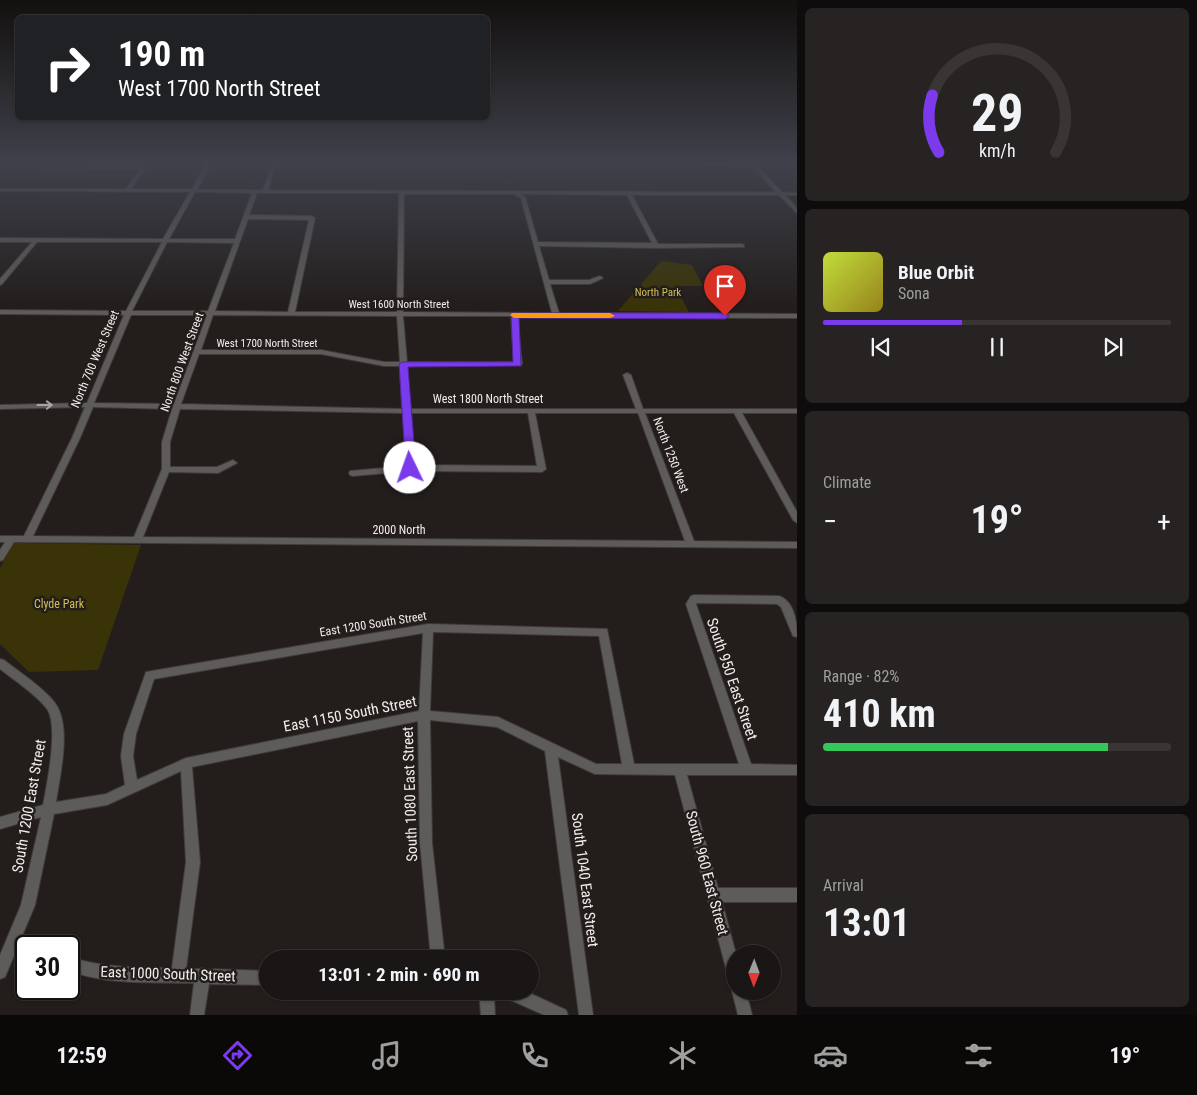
<!DOCTYPE html>
<meta charset="utf-8">
<style>
body{margin:0;font-family:"Roboto Condensed",sans-serif;background:#272322;color:#f1f3f6;height:100vh;display:flex;flex-direction:column;font-size:19px;white-space:nowrap}
*{box-sizing:border-box;margin:0}
p{font-size:16px;color:#9f9fa0}
.icon{flex:none;width:28px;height:28px;fill:none;stroke:currentColor;stroke-width:2;stroke-linecap:round;stroke-linejoin:round}
.map{position:relative;flex:1;overflow:hidden}
.drawer{display:flex;flex-direction:column;gap:8px;padding:8px;background:#0e0c0c;width:400px}
.drawer>*{flex:none}
.guide{position:absolute;left:15px;top:15px;width:475px;height:105px;border-radius:8px;box-shadow:0 1px 4px #0004,0 0 0 1px #383534;background:#202124;color:#fff;overflow:hidden}
.needle{width:32px;rotate:181deg}
.buttons{position:absolute;left:726px;top:945px;display:grid;gap:10px}
.buttons a{display:grid;place-items:center;width:55px;height:55px;border-radius:50%;background:#1a1615;box-shadow:0 1px 4px #0004,0 0 0 1px #383534;font-size:25px}
.speed{position:absolute;left:15px;top:935px;display:flex;gap:10px;font-size:25px;font-weight:700;text-align:center}
.speed>*{display:grid;place-content:center;width:65px;height:65px;border-radius:50%;background:#1a1615;box-shadow:0 1px 4px #0004,0 0 0 1px #383534;line-height:1}
.speed .limit{border:2px solid #111;border-radius:8px;background:#fff;color:#111}
.pin{position:absolute;display:grid;place-items:center;width:42px;height:42px;color:#fff;margin:-51px -21px;border-radius:50% 50% 50% 0;rotate:-45deg;box-shadow:0 0 5px #0007}
.pin .icon{rotate:45deg}
.me{position:absolute;width:55px;margin:-28px;rotate:357deg;stroke-linejoin:round;filter:drop-shadow(0 0 4px #0008)}
.turn{display:flex;align-items:center;gap:18px;height:105px;padding:0 20px;font-size:22px}
.turn .icon{width:65px;height:65px;stroke-width:2.5}
.turn b{display:block;font-size:35px;line-height:42px}
.big{font-size:38px;font-weight:700;line-height:1.1}
.drawer .tile{flex:1;display:flex;flex-direction:column;justify-content:center;gap:8px;min-width:0;padding:0 18px;border-radius:8px;background:#272322}
.drawer .dial{align-items:center;gap:0}
.dial svg{height:130px;overflow:visible;fill:none;stroke:#383534;stroke-width:7;stroke-linecap:round;text-anchor:middle}
.dial text{fill:#f1f3f6;stroke:none}
.song{display:flex;align-items:center;gap:15px}
.cover{width:60px;height:60px;border-radius:8px;background:linear-gradient(135deg,hsl(70 70% 55%),hsl(50 70% 35%))}
.played{height:5px;border-radius:2px;background:linear-gradient(90deg,#7c3aed 40%,#383534 40%)}
.keys{display:flex;justify-content:space-around;direction:ltr}
.heat{display:flex;justify-content:space-between;align-items:center;font-size:28px;direction:ltr}
.charge{height:8px;border-radius:4px;background:linear-gradient(90deg,#34c759 82%,#383534 0)}
.trip{position:absolute;left:259px;top:950px;width:280px;height:50px;border-radius:25px;background:#1a1615;box-shadow:0 1px 4px #0004,0 0 0 1px #383534;font-weight:700;line-height:50px;text-align:center}
.dock{display:flex;height:80px;justify-content:space-around;align-items:center;background:#0a0908;color:#9f9fa0}
.dock .icon{width:35px;height:35px}
.dock .selected{color:#7c3aed}
.dock b{font-size:22px;color:#f1f3f6}
main{display:flex;flex:1;min-height:0}
.map>svg:first-child{display:block}
.green{fill:#3a3307}
.lines{fill:none;stroke-linecap:round;stroke-linejoin:round}
.minor-casing{stroke:#403b39;stroke-width:2}
.minor{fill:#5e5b5b;fill-rule:evenodd}
.oneway{stroke:#a8a4a3}
.route{fill:#7c3aed;stroke:#51269a}
.slow{fill:#f59e0b}
.labels{text-anchor:middle;stroke-width:5;stroke-linejoin:round;paint-order:stroke}
.far-park-label{font-size:11px;fill:#d1bf54;stroke:#231e1c}
.far-street-label{font-size:11px;fill:#f1edeb;stroke:#231e1c}
.street-label{font-size:12px;fill:#f1edeb;stroke:#231e1c}
.park-label{font-size:12px;fill:#d1bf54;stroke:#231e1c}
.near-street-label{font-size:15px;fill:#f1edeb;stroke:#231e1c}
</style>
<main>
<div class="map">
<svg width="797" height="1015" viewBox="0 0 797 1015">
<rect width="100%" height="100%" fill="#231e1c"/>
<path class="green" d="M50 164H89L83 171H43Z
M661 261 692 265 703 286H675L689 312 618 311Z
M14 543 141 545 98 670 29 672 0 644V568Z"/>
<g class="lines">
<g class="minor-casing">
<path id="minor" d="M206 164H211L197 190H263L272 164H276L268 190 776 192 752 166 684 164H755L782 192 797 193V195H785L797 208V213L779 195H632L658 244H742L744 245V247L656 248 539 246 549 280H589L600 276 603 278 590 284H550L559 313 797 314V318L517 317 522 364 520 365 407 366 410 409H636L623 375 627 373 631 375 643 409H797V413H742L797 512V523L793 520 734 413H645L694 541 797 542V548L14 542 3 560 0 561V550L5 542H0V536H24L72 438 85 407 0 409V405L87 403 124 315 0 314V310L126 311 162 242H37L2 284 0 285V279L32 242H0V238L163 239 190 192 0 191V189H126L140 169H86L84 168 86 167H143L145 168 131 189H192ZM195 192 252 193 235 239H169ZM257 193H399L397 312H295L315 218 312 216 249 215ZM404 194H514L521 198 552 313 403 312ZM520 194 627 195 652 243 538 242 525 197ZM248 219 309 220 288 312 215 311ZM167 242 234 243 208 311H132ZM131 315H207L174 404 94 403ZM213 315 397 316 400 362H384L321 350H201ZM403 316H511L514 362H407ZM199 354H321L384 366H400L402 409 181 404ZM93 407 172 409 162 442V469L134 537 33 536 80 438ZM180 409 403 413 406 466 350 471 349 473 350 475 353 476 410 471 542 472 546 469 535 413H638L685 541 143 537 169 472 218 473 237 463 233 460 217 467H170V442ZM410 413H528L537 466 414 465Z
M694 595 779 596C795 602 797 622 797 637L793 636 781 607 777 604 697 603 696 604 751 764 797 765V775H687L718 888H797V902H722L736 954H735V983L730 981 728 976 675 775 595 774 558 757 593 1015H579L545 751 497 727 430 720 432 843 445 959H431L420 843 418 721 192 767 200 862 186 969H200L203 968 206 969 268 971V985L209 984 204 1015H190L194 983C152 982 109 985 69 971V957C103 968 136 967 172 968L186 862 181 771 107 805 54 814 35 905 22 936 35 941 37 946H26V952L17 948 5 977 0 979V955L21 905 41 817 0 829V817L43 805C47 784 59 726 47 709 37 695 14 680 0 669V659L4 660C19 672 43 687 55 703 72 726 60 775 56 802L106 794 125 785 121 756 124 734 146 672 428 624 607 629 634 764H739L686 604 691 596ZM433 632 599 636 622 764H596L498 717 430 711ZM423 633 419 711 186 758 137 780 133 756 136 734 154 679Z
M735 985V991H746L752 1015H738L732 991Z
M479 991H525L566 1010 568 1015H544L513 1001 494 996 495 1015H481Z"/>
</g>
<use href="#minor" class="minor"/>
</g>
<defs><path id="oneway-shaft" d="M-6 0H5M1.5-3L5.5 0L1.5 3" fill="none" stroke-width="1.6" stroke-linecap="round" stroke-linejoin="round" transform="scale(1.25)"/></defs>
<use class="oneway" href="#oneway-shaft" transform="translate(45 405)"/>
<linearGradient id="sky" x2="0" y2="1"><stop stop-color="#13100f"/><stop offset="0.53" stop-color="#3f414b"/><stop offset="1" stop-color="#3f414b" stop-opacity="0"/></linearGradient>
<rect width="797" height="307" fill="url(#sky)"/>
<path class="route" d="M511 313H725L729 316 725 319 519 318 521 366 408 367 416 468 414 471H406L399 364 403 362H513Z"/>
<path class="slow" d="M512 313H610L615 316 610 318H514L510 315Z"/>
<g class="labels">
<g class="far-park-label">
<text x="658" y="296">North Park</text>
</g>
<g class="far-street-label">
<text x="399" y="308">West 1600 North Street</text>
<text x="267" y="347">West 1700 North Street</text>
</g>
<g class="street-label">
<text transform="translate(95 359) rotate(-67)" y="4">North 700 West Street</text>
<text transform="translate(182 362) rotate(-70)" y="4">North 800 West Street</text>
<text x="488" y="403">West 1800 North Street</text>
<text transform="translate(671 455) rotate(69)" y="4">North 1250 West</text>
<text x="399" y="534">2000 North</text>
<text transform="translate(373 624) rotate(-9)" y="4">East 1200 South Street</text>
</g>
<g class="park-label">
<text x="59" y="608">Clyde Park</text>
</g>
<g class="near-street-label">
<text transform="translate(732 679) rotate(71)" y="5">South 950 East Street</text>
<text transform="translate(350 714) rotate(-11)" y="5">East 1150 South Street</text>
<text transform="translate(410 794) rotate(-92)" y="5">South 1080 East Street</text>
<text transform="translate(29 806) rotate(-80)" y="5">South 1200 East Street</text>
<text transform="translate(707 873) rotate(75)" y="5">South 960 East Street</text>
<text transform="translate(585 880) rotate(83)" y="5">South 1040 East Street</text>
<text transform="translate(168 974) rotate(2)" y="5">East 1000 South Street</text>
</g>
</g>
</svg>
<div class="buttons">
<a><svg class="needle" viewBox="-14 -14 28 28"><path d="M0-13l5 13h-10z" fill="#e53935"/><path d="M0 13l5-13h-10z" fill="#9f9fa0"/></svg></a>
</div>
<div class="speed"><div class="limit">30</div></div>
<div class="pin" style="left:725px;top:316px;background:#d93025"><svg class="icon" aria-label="arrive" viewBox="0 0 24 24"><path d="M6 21V4h12l-3 4 3 4H6"/></svg></div>
<svg class="me" style="left:410px;top:468px" viewBox="-20 -20 40 40"><circle r="19" fill="#fff"/><path d="M0-13L10 11 0 6-10 11z" fill="#7c3aed"/></svg>
<div class="trip">13:01 · 2 min · 690 m</div>
<div class="guide">
<div class="turn"><svg class="icon" aria-label="right" viewBox="0 0 24 24"><path d="M7 20v-9h11M14 6l5 5-5 5"/></svg><div><b>190 m</b>West 1700 North Street</div></div>
</div>
</div>
<section class="drawer">
<div class="tile dial"><svg viewBox="0 0 100 80">
<path d="M14 69A42 42 0 1 1 86 69"/>
<path d="M14 69A42 42 0 0 1 10 34" stroke="#7c3aed"/>
<text x="50" y="56" font-size="32" font-weight="700">29</text>
<text x="50" y="72" font-size="11">km/h</text>
</svg></div>
<div class="tile">
<div class="song"><i class="cover"></i><div><b>Blue Orbit</b><p>Sona</p></div></div>
<div class="played"></div>
<div class="keys"><svg class="icon" aria-label="previous" viewBox="0 0 24 24"><path d="M18 5L8 12l10 7zM5 5v14"/></svg><svg class="icon" aria-label="pause" viewBox="0 0 24 24"><path d="M8 5v14M16 5v14"/></svg><svg class="icon" aria-label="next" viewBox="0 0 24 24"><path d="M6 5l10 7-10 7zM19 5v14"/></svg></div>
</div>
<div class="tile"><p>Climate</p>
<div class="heat"><a>−</a><b class="big">19°</b><a>+</a></div>
</div>
<div class="tile"><p>Range · 82%</p><b class="big">410 km</b><div class="charge"></div></div>
<div class="tile"><p>Arrival</p><b class="big">13:01</b></div>
</section>
</main>
<nav class="dock">
<b>12:59</b>
<svg class="icon selected" aria-label="directions" viewBox="0 0 24 24"><path d="M12 3l9 9-9 9-9-9zM9 14v-3h6M13 9l2 2-2 2"/></svg>
<svg class="icon" aria-label="music" viewBox="0 0 24 24"><path d="M9 18V5l10-2v13"/><circle cx="6" cy="18" r="3"/><circle cx="16" cy="16" r="3"/></svg>
<svg class="icon" aria-label="phone" viewBox="0 0 24 24"><path d="M5 4h4l2 5-3 2q2 4 5 5l2-3 5 2v4C11 20 4 13 5 4z"/></svg>
<svg class="icon" aria-label="climate" viewBox="0 0 24 24"><path d="M12 3v18M4 7l16 10M4 17L20 7"/></svg>
<svg class="icon" aria-label="car" viewBox="0 0 24 24"><path d="M5 17H2v-5l4-1 3-4h7l3 4 3 1v5h-3M9 17h6M6 11h13"/><circle cx="7" cy="17" r="2"/><circle cx="17" cy="17" r="2"/></svg>
<svg class="icon" aria-label="filters" viewBox="0 0 24 24"><path d="M4 7h16M4 17h16"/><circle cx="9" cy="7" r="2"/><circle cx="15" cy="17" r="2"/></svg>
<b>19°</b>
</nav>
